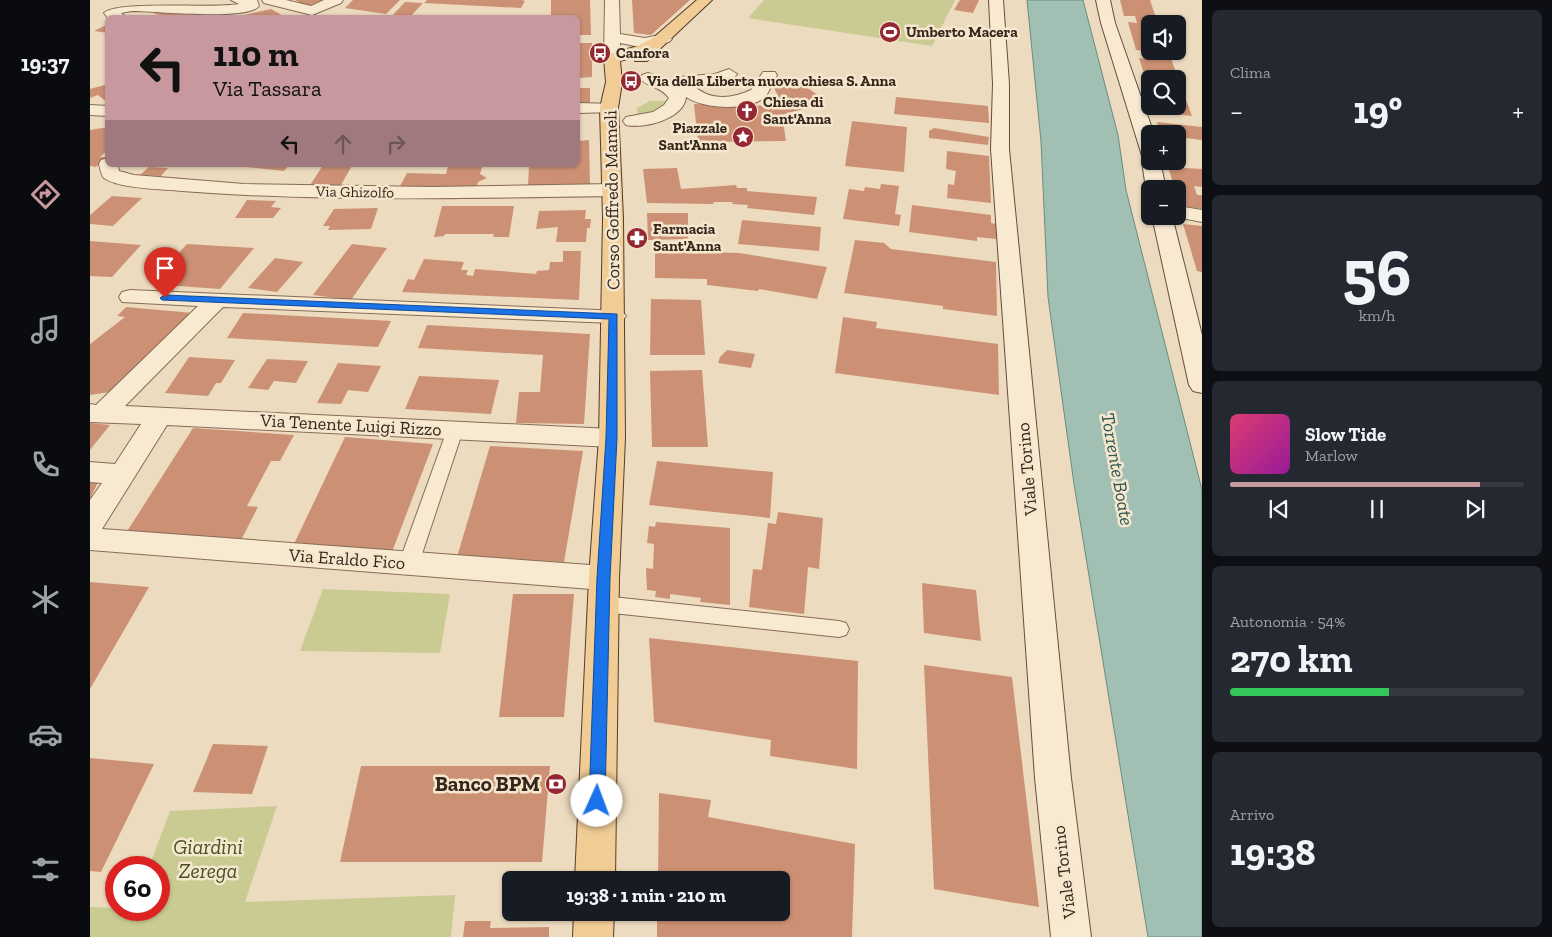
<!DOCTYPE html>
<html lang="it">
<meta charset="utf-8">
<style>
body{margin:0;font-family:"Zilla Slab",serif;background:#242831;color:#f1f3f6;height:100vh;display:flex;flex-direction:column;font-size:19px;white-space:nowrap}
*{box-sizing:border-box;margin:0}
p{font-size:16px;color:#9ea1a6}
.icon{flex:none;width:28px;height:28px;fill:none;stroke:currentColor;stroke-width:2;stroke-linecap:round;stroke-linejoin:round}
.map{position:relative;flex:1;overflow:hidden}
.side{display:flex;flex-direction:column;gap:10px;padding:10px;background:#0d0f14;width:350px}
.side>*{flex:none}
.banner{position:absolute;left:15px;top:15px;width:475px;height:152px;border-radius:8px;box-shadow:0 1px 4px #0004;background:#c7989e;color:#111;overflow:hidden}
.buttons{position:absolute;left:1051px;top:15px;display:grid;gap:10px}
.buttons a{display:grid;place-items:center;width:45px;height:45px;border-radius:8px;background:#171b24;box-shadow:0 1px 4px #0004;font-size:25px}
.speed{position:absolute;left:15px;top:856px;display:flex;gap:10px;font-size:25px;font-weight:700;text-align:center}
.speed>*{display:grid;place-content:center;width:65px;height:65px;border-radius:50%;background:#171b24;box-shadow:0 1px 4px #0004;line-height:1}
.speed .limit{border:8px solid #d22;background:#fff;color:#111}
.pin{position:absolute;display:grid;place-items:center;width:42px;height:42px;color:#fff;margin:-51px -21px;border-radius:50% 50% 50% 0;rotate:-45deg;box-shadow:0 0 5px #0007}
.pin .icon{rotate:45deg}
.me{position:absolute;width:55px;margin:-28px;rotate:2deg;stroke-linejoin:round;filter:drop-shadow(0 0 4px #0008)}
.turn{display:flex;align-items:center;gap:18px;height:105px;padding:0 25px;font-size:22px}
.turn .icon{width:65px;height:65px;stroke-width:2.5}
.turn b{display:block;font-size:35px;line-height:42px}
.lanes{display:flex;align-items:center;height:48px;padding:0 25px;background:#0003;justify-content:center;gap:25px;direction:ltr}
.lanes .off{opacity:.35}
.big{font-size:38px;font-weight:700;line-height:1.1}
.side .card{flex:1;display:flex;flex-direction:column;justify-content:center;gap:8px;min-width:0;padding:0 18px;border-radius:8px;background:#242831}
.side .dial{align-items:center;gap:0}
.dial b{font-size:65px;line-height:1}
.song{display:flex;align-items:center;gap:15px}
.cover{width:60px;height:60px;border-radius:8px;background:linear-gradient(135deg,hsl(340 70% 55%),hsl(300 70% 35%))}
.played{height:5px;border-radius:2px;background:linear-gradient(90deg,#c7989e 85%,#363941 85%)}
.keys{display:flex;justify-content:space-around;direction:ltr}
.heat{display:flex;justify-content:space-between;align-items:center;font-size:28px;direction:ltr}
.charge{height:8px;border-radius:4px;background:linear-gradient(90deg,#34c759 54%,#363941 0)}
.trip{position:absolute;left:412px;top:871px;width:288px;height:50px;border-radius:8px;background:#171b24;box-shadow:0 1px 4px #0004;font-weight:700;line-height:50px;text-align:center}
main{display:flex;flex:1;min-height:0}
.dock{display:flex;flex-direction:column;width:90px;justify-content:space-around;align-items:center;background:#090b0e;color:#9ea1a6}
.dock .icon{width:35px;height:35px}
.dock .selected{color:#c7989e}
.dock b{font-size:22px;color:#f1f3f6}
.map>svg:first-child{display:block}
.green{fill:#c9cb93}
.water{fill:#a2bfb4;stroke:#698c81}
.building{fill:#cc9174}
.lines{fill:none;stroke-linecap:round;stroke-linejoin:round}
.lane-casing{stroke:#866c57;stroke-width:2}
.street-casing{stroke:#866c57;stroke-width:2}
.secondary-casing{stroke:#674d3b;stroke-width:2}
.primary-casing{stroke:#533b2c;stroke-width:2}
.lane{fill:#f8e9d1;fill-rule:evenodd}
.street{fill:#f8e9d1;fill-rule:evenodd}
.secondary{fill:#f8e9d1;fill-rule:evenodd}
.primary{fill:#f1cd95;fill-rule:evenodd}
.route{fill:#1a73e8;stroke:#114b97}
.labels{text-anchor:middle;stroke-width:5;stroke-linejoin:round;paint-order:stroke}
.far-poi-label{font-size:15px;font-weight:bold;fill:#35261c;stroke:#f5e6ce;text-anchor:start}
.far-street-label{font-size:15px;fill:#35261c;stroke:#f5e6ce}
.street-label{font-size:18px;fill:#35261c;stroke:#f5e6ce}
.water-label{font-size:19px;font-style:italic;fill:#2b554f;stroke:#f5e6ce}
.near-poi-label{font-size:21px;font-weight:bold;fill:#35261c;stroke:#f5e6ce;text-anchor:end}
.near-park-label{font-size:21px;font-style:italic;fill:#4a5122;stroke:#f5e6ce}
</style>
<main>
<nav class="dock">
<b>19:37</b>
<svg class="icon selected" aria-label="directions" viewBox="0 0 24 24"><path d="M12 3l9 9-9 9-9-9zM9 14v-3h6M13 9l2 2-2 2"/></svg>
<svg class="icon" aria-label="music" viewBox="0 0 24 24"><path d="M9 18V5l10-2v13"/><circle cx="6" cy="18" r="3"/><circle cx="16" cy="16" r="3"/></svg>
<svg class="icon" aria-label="phone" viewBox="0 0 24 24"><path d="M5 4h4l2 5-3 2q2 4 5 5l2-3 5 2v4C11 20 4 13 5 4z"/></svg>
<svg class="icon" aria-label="climate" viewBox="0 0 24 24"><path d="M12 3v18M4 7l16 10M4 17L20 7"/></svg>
<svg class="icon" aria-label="car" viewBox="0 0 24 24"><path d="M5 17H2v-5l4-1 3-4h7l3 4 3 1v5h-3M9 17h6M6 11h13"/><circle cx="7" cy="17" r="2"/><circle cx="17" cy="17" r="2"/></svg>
<svg class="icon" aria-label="filters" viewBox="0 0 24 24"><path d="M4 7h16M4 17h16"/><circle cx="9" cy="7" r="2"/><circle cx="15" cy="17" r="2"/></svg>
</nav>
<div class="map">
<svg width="1112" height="937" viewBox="0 0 1112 937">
<rect width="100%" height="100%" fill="#eddbbf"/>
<path class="green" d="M674 0H865L842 46 658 18Z
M560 101H581L568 112 547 117V108Z
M233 589 360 594 350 653 210 651Z
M187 806 155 902 365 895 361 937H0V907L69 910V868L59 867 80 811Z"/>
<path class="water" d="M937 0H993L1028 135 1036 190 1112 490V937H1058L984 484 958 297 951 141Z"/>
<path class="building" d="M205 0H233L217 6Z
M263 0H310L296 14 255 8Z
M337 0H432L435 1 431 8 334 3Z
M461 0H500L501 35H488V18H461Z
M542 0H600L561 35 544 33Z
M870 0H889L883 13 864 10Z
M1030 0H1060L1068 24H1060V51H1083L1084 53H1079L1102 116 1065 112 1063 106H1088V79L1056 80 1049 58 1058 59 1056 51 1046 50 1038 22 1047 23 1045 16H1034Z
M315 2 333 3 319 18H300Z
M75 7 132 12 126 18H91L64 14Z
M181 9 197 18H150L154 15Z
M18 24V33L4 31Z
M488 43H502V77L488 78Z
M680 80 716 87 731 97 728 105 692 115 696 141 608 142 604 104 687 106 691 102Z
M18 84V103L8 95 0 98V89Z
M488 88H500V105H488Z
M806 97 898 106 899 123 804 114Z
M762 121 817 127 814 172 755 166Z
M1067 122 1112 127V140L1088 137V134H1071Z
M18 127V150L10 157H16L6 167 0 166V130Z
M844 128 899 137 898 145 839 138V131Z
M499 140 500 185 438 186 439 165H488V141Z
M857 151 899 156 901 203 857 198 858 184 864 185 866 171 856 169Z
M158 165H199L194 171 156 167Z
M233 165 262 166 249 188 219 187Z
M358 166 392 167 390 174 397 178 388 182 386 189 308 190 317 173 356 174Z
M59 167 78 168 71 176 50 175Z
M1078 167 1112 169V187L1104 186 1107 195H1112V209L1092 206 1088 189H1085Z
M587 168 591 189 646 185 647 188H657V191L727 197 724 215 657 208 658 205 642 204 643 202H624L623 204 557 203 553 169Z
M791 184 809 186 805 214 811 215 809 226 753 219 759 189 774 191 775 187 790 189Z
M22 196 52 198 23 226 0 224V215Z
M157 200 186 201 181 207 191 208 183 218H145Z
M822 205 901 215V223L906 224V239L887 237V241L819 232Z
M352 206H424L419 237H403L404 234H355L354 236 344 237Z
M288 208 281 229 238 230 240 226H233L244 209Z
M496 210 495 219H501L500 228H497L496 242H466L468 227 446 229 449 211Z
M557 213H598V239L558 240Z
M652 220 731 227 729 251 648 244Z
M1093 224 1112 226V272L1107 271Z
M765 240 794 243 801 249 906 262 907 316 853 309V306L754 293Z
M0 241 51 245 22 277 0 276Z
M97 244 164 248 130 289 60 284Z
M262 244 297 248 261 300 223 295Z
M473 251H491L489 300 312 292 318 279 324 280 334 259 374 262 371 270H378L376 275 383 276 385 269 446 274 447 271 459 270 460 262H473Z
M565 251 649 253 737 267 727 299 669 289 668 291 617 285V279L565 278Z
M185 258 213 262 187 292 158 288Z
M561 299 611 300 615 355H560Z
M36 307 103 313 33 390 0 395V344L35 317 27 316Z
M153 313 301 321 288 347 137 338Z
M753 317 787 322 786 328 908 344 909 395 745 373Z
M337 325 500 334 494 424 426 423 429 392H450L453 355 328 348Z
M637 350 665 354 661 368 628 363 630 357Z
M99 357 145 360 131 383H126L118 396 75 393Z
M177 359 218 361 206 383 184 381 178 390 158 388Z
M248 363 291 366 278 392 258 390 251 404 227 403Z
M612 370 618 447H562L560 371Z
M329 376 409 380 401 414 315 409Z
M0 423 20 425 0 450Z
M103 428 204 435 190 461H181L157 506 168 507 150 542 36 533Z
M255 437 343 444 302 552 204 544Z
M400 446 493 451 474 562 367 557Z
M567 461 683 472 680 518 559 505Z
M0 478H10L0 499Z
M688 512 733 518 729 569 718 567 714 614 659 607 663 569 672 570 678 523 686 524Z
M566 522 640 528V605L610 602 611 598 580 594V599L565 597 566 591 557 590 556 568 563 569 564 544 557 543 559 526 565 527Z
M0 582 59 587 0 689Z
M832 583 886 590 891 641 834 633Z
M423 594H484L474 717H409Z
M559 638 768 661 767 769 680 756 681 740 564 722Z
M834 665 922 677 949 907 844 889Z
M123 744 178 746 162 794 103 792Z
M0 758 64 764 11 872 0 871Z
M271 766H460L452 862H250Z
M569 793 621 800 618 817 765 844 762 937H567V912H691V880H568Z
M375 921H401L400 928 459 927V937H373Z"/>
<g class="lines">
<g class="lane-casing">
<path id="lane" d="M365 424 371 426 373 430 329 563 326 568 319 570 312 568 309 563 357 430 359 426Z
M513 596 749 621 756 623 759 629 756 635 749 637 513 612 506 610 503 604 506 598Z"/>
</g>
<g class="street-casing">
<path id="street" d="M141 0H167L169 6C158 21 64 11 42 11L31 13 37 18H18L14 13C28 0 121 9 149 4Z
M172 0H196L221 6 234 0H253L251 3 222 15 174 3Z
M515 0H529L530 34 555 38 574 34 582 39 579 42 555 48 530 43V58L528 61H516L514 58Z
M639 69 647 74C638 87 617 83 603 85 619 101 642 99 661 90L673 72H685L687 75C684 80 678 93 676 96 660 112 613 109 596 97 594 119 554 129 536 125L533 121 536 117 563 112 574 105 579 98C568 84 557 88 550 78L552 75 558 73 582 81 589 77 625 74Z
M488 103 525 104 528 108 525 112 488 113Z
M0 105 18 106V116L0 115Z
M18 158V165H28L29 171 44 175 154 184 342 187 522 184 529 186 532 190 529 194 522 196C379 198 235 202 92 191 74 189 29 189 14 178 11 175 10 168 9 164L11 160Z
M1088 206 1112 210V222L1081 216H1088Z
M40 290 532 311 536 316 532 321 524 323 133 307 35 406 522 429 531 432 535 438 531 444 522 447 77 425 12 529 514 566 525 569 529 578 525 587 514 590 0 550V500L12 483 0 482V462L25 464 51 424 0 422V404L6 405 108 306 32 302 29 297 32 292Z"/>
</g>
<g class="secondary-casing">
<path id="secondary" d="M899 0H913L919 84V149L981 778 1001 937H961L945 778 901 149 903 84Z
M1006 0H1020L1025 23 1064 134H1060V161H1070L1076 189H1060V193L1056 189 1052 161 1053 159 1011 23Z
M1062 216H1082L1112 335V393L1103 391 1099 385Z"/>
</g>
<g class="primary-casing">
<path id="primary" d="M607 0H622L557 61H545L544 57 530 61 532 82 528 108 533 218 535 438 529 578 525 880H485L499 578 509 438 513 218 510 108 516 82 514 58 516 55 548 46 563 38Z
M484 912H524L523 937H483Z"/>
</g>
<use href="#lane" class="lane"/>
<use href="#street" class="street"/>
<use href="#secondary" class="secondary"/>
<use href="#primary" class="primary"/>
</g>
<path class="route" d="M75 295 527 314V438L520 578 515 801 512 806 507 809 502 806 499 801 507 578 516 438 519 319 72 300 70 298Z"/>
<defs>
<g id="stadium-disc" transform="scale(1.125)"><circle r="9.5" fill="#942832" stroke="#f5e6ce"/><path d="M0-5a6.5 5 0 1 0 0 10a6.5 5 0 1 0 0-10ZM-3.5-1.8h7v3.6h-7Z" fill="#fff"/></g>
<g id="bus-disc" transform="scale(1.125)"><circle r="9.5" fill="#942832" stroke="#f5e6ce"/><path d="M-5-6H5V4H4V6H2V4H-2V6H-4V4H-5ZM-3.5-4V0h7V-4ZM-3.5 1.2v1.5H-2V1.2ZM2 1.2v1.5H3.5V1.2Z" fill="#fff"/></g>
<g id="church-disc" transform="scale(1.125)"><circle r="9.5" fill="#942832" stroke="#f5e6ce"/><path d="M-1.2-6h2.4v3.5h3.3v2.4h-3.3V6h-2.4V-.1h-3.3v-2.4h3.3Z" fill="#fff"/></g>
<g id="sight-disc" transform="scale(1.125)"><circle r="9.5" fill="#942832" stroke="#f5e6ce"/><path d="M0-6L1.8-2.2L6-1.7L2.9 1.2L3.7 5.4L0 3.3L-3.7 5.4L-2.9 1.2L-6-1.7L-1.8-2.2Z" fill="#fff"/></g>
<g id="pharmacy-disc" transform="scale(1.125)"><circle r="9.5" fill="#942832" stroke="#f5e6ce"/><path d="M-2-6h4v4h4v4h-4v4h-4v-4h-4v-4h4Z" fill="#fff"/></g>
<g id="bank-disc" transform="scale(1.125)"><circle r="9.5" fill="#942832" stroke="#f5e6ce"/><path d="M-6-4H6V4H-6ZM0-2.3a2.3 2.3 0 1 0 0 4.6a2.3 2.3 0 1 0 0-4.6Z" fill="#fff"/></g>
</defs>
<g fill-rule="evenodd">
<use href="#stadium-disc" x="800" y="32"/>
<use href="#bus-disc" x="510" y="53"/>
<use href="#bus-disc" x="541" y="81"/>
<use href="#church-disc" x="657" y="111"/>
<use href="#sight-disc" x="653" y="137"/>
<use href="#pharmacy-disc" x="547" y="238"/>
<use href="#bank-disc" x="466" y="784"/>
</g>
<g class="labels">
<g class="far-poi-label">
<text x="816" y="37">Umberto Macera</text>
<text x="526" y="58">Canfora</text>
<text x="557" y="86">Via della Liberta nuova chiesa S. Anna</text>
<text x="673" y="107">Chiesa di<tspan x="673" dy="17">Sant'Anna</tspan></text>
<text x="637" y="133" text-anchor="end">Piazzale<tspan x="637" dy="17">Sant'Anna</tspan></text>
<text x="563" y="234">Farmacia<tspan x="563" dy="17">Sant'Anna</tspan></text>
</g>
<g class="far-street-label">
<text transform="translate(265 192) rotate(1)" y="5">Via Ghizolfo</text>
</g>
<g class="street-label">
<text transform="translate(522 200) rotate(-91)" y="6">Corso Goffredo Mameli</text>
<text transform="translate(261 425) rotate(3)" y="6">Via Tenente Luigi Rizzo</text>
<text transform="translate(937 469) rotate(-95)" y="6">Viale Torino</text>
<text transform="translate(257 559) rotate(4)" y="6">Via Eraldo Fico</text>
<text transform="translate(974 872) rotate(-97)" y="6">Viale Torino</text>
</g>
<g class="water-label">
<text transform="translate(1028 469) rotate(80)" y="7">Torrente Boate</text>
</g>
<g class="near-poi-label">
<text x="450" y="791">Banco BPM</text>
</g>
<g class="near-park-label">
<text x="118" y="854">Giardini<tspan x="118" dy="24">Zerega</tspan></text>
</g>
</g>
</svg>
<div class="buttons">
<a><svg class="icon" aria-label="sound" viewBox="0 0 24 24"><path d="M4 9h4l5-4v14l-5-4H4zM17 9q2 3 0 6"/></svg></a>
<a><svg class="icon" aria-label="search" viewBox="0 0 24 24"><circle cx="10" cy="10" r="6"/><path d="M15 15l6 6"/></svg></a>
<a>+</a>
<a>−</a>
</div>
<div class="speed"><div class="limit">60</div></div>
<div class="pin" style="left:75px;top:298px;background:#d93025"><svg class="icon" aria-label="arrive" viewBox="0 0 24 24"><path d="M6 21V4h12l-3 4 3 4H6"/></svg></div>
<svg class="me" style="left:507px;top:801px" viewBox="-20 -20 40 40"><circle r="19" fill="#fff"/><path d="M0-13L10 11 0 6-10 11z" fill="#1a73e8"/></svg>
<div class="trip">19:38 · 1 min · 210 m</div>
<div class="banner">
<div class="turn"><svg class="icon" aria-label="left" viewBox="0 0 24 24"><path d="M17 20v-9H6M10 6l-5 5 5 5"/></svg><div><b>110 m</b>Via Tassara</div></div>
<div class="lanes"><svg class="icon" aria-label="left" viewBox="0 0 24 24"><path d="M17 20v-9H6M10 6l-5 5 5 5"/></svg><svg class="icon off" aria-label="ahead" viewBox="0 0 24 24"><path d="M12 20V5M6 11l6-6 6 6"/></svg><svg class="icon off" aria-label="right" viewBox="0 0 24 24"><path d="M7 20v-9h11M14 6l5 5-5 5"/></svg></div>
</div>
</div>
<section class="side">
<div class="card"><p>Clima</p>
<div class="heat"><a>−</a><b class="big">19°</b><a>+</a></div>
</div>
<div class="card dial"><b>56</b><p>km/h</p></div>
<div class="card">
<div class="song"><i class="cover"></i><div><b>Slow Tide</b><p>Marlow</p></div></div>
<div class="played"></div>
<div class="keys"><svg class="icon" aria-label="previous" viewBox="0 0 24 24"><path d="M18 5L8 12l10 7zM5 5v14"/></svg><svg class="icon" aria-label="pause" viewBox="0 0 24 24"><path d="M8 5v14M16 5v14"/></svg><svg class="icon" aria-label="next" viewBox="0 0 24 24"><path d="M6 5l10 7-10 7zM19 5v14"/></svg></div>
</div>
<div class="card"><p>Autonomia · 54%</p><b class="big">270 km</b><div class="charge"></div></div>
<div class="card"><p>Arrivo</p><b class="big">19:38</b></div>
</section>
</main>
